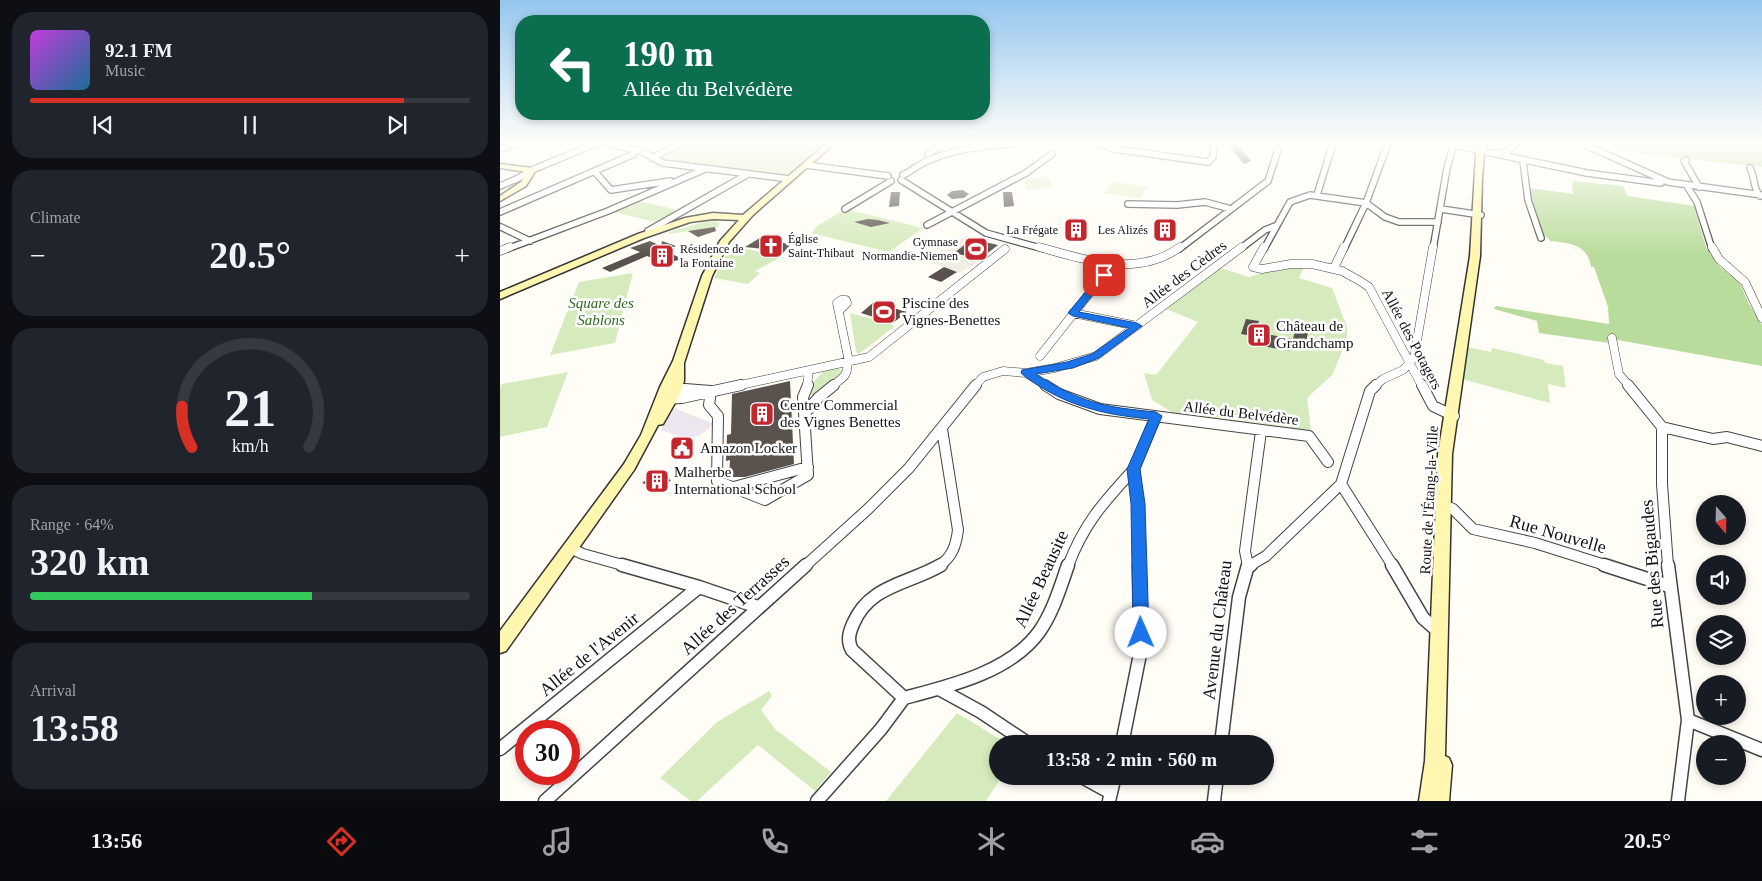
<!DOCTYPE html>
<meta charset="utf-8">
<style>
body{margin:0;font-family:Georgia,serif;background:#20242c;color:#f1f3f6;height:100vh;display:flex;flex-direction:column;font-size:19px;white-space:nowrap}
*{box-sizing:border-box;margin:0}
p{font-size:16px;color:#9ea1a6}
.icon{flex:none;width:28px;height:28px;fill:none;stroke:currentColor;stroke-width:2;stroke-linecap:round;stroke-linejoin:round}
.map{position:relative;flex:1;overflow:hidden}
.details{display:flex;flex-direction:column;gap:12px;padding:12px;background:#0d0f14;width:500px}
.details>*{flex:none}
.top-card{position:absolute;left:15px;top:15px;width:475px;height:105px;border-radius:20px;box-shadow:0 2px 8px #0003;background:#0b6e4f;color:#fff;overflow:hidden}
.needle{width:32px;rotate:160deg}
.tools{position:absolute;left:1196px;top:495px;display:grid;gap:10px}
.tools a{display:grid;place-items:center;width:50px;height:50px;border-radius:50%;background:#171b24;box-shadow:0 2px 8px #0003;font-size:25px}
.speed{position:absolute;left:15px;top:720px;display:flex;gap:10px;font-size:25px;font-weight:700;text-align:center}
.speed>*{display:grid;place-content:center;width:65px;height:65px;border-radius:50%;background:#171b24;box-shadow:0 2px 8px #0003;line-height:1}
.speed .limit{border:8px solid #d22;background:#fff;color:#111}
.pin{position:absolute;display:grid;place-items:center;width:42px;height:42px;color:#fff;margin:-21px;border-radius:10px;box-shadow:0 2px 8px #0006}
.me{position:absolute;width:55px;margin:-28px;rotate:359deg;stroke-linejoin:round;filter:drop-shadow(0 0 4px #0008)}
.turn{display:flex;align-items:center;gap:18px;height:105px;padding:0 25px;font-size:22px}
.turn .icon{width:65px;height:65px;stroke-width:2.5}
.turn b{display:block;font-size:35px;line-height:42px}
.big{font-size:38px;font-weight:600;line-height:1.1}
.details .tile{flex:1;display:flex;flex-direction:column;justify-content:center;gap:8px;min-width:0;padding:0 18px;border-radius:20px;background:#20242c}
.details .dial{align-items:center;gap:0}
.dial svg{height:130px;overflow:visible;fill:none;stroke:#363941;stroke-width:7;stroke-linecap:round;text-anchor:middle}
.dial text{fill:#f1f3f6;stroke:none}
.song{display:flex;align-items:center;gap:15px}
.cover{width:60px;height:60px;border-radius:8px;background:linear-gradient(135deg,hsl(290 70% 55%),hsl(200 70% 35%))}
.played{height:5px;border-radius:2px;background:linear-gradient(90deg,#d93025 85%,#363941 85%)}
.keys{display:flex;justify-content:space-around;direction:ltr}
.heat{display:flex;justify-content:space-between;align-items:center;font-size:28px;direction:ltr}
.charge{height:8px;border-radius:4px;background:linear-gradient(90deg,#34c759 64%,#363941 0)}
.trip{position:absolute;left:489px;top:735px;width:285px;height:50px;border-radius:25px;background:#171b24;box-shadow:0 2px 8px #0003;font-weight:600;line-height:50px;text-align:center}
.dock{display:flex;height:80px;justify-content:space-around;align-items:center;background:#090b0e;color:#9ea1a6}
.dock .icon{width:35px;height:35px}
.dock .active{color:#d93025}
.dock b{font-size:22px;color:#f1f3f6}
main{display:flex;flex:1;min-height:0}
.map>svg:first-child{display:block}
.industrial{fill:#eee6ef}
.green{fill:#d5ebbd}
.forest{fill:#b9dc9c}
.pitch{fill:#e6f2cf}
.plaza{fill:#f1ede2}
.building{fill:#5a524d}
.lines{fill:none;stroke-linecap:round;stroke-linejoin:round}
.street-far3-casing{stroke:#444;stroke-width:8}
.street-far2-casing{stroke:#444;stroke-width:9}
.street-far1-casing{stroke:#444;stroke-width:12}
.street-casing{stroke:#444;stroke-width:15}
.secondary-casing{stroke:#333;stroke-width:3}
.street-far3{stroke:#fff;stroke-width:5.5}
.street-far2{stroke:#fff;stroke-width:8}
.street-far1{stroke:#fff;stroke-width:10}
.street{stroke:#fff;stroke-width:12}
.secondary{fill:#fff6b0;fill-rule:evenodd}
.route{fill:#1a73e8;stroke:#114b97}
.labels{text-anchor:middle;stroke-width:5;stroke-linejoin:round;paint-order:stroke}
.far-poi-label{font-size:12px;fill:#111;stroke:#fff;text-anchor:end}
.street-label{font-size:15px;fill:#111;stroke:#fff}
.park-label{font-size:15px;font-style:italic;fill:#2f6b1f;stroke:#fff}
.poi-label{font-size:15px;fill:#111;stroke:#fff;text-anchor:start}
.near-street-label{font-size:18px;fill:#111;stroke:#fff}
</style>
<main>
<section class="details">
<div class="tile">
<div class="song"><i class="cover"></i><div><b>92.1 FM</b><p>Music</p></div></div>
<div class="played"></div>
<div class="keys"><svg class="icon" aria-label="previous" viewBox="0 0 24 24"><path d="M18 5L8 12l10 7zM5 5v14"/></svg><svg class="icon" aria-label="pause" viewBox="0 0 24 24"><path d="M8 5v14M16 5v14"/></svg><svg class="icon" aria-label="next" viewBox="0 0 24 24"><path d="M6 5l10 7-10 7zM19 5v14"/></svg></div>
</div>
<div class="tile"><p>Climate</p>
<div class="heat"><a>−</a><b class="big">20.5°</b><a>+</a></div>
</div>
<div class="tile dial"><svg viewBox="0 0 100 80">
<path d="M14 69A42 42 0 1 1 86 69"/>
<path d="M14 69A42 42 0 0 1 8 44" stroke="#d93025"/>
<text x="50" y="56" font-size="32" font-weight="700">21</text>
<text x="50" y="72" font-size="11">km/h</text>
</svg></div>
<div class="tile"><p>Range · 64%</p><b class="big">320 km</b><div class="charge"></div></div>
<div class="tile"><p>Arrival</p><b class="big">13:58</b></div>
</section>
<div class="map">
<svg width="1262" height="801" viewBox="0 0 1262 801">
<rect width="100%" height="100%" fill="#fffdf5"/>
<path class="industrial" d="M174 408 214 424 199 436 185 438 161 430Z"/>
<path class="green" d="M182 143H324L285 176 165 163 154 158Z
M134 200 178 210 156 222 109 211Z
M345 209 423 228 389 252 311 233 317 226Z
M207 221 219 222 218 227 169 234V232Z
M231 245 281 257 255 271 260 273 248 284 214 278Z
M804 267 799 278 832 288 847 327V340L832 375 807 398 811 429 805 432 675 414 652 400 644 373 656 375 698 322 666 309 720 268 749 277 777 268Z
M133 273 115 343 50 355 79 282Z
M350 313 390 324 395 326 359 354 356 352Z
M968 347 991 352 992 348 1044 360 1045 363 1063 366 1066 388 1048 384 1050 403 962 379Z
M337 368 342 370 343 374 316 395H311L309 392C314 379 322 369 337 368Z
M68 372 47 427 0 437V388L2 384Z
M269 691 272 696 261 710 275 729 331 772 315 791 258 745 197 801H191L160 778 217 722Z
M457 713 508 744H498V776H502L486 801H386Z"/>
<path class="forest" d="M1113 143H1262V167L1117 151Z
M1073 181 1123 186 1128 196 1194 206 1206 247 1220 267 1239 281 1249 304 1262 325V366L1112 339V347L1109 343 1039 333 1037 321 994 309 996 306 1109 324 1108 307 1094 267H1091C1088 244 1069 243 1050 241L1048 238 1040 234 1031 212 1029 188 1074 194 1072 188Z"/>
<path class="pitch" d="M550 177 553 188 527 190 525 179Z
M613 182 649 187 640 198 603 193Z"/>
<path class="plaza" d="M466 236 472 239 455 253 480 259 472 266 461 265 471 267 461 271 462 273 427 262Z"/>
<path class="building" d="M727 143H736L751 161 744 164Z
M463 190 469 194 464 198 452 199 447 195 452 191Z
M391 192H400L399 206 389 207Z
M503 192H512L514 206 504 207Z
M578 218 586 241 580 240 575 242 567 219Z
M368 219 378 220 390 223 371 227 354 222Z
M215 227 216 231 198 237 188 231Z
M263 236 290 245 282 254 275 250 245 247Z
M472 239 498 245 480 259 454 253Z
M150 241 161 246 162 241 176 246 165 251 183 259 165 263 147 256 110 272 102 268 140 252 130 248Z
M444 267 457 272 441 282 428 277Z
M374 302 400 310 407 312 393 323 361 313Z
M746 319 759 321 755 332 793 339 796 327 809 329 805 345 799 344 798 347 792 346 790 351 750 344 753 336 741 334Z
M290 381 294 464 245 477H233L229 474 230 460 226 461 227 435 231 434 232 394Z
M154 474 171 480 161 489 142 483Z"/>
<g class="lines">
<g class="street-far3-casing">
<path id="street-far3" d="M104 143 141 151 163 163 289 179
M599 143 614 149 708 162 713 157 714 143
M947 143 996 154 1009 151 1016 143
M1081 143 1168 182 1262 195
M0 149 20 143
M428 154 444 143
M996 154 1087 173 1161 183
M152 158 181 143
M1186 160 1184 161 1199 187
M1023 161 1028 200 1041 238
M306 165 388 176
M1250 168C1255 177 1253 189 1260 196
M95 172 111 190 170 181
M403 175C412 171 420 163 430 160 457 148 488 146 517 143
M15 180 32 170 97 143
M401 180 486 233 544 249
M0 186 21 177
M1187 186 1197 202 1212 249
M817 195 833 143
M628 204 677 205 705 202 731 209
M345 209 391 181
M941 209 981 215
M0 212 134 154
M427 225 526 173 552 154
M1 227 30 241
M148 231 248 174
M7 249 108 211 205 169
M679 249 768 181 778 150 772 143
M740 249 765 230 775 226
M764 249 790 202 810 195 866 203 885 217 899 222H938
M844 249 866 203 888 143
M933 249 947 168 954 144"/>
</g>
<g class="street-far2-casing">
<path id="street-far2" d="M539 247C585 260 638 278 680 247
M764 247 753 267 762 269 791 264H812L842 271 860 281 869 287 922 386
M1212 247 1219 259 1245 282 1262 318
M0 251 10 247
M834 268 844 247
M340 310 347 303 346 300H341L337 303 349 362
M573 313 637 326
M1112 338 1119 374 1129 386
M540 356 604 275
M526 373 547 386
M236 386 369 357 505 249
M307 386 309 371
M332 386C341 379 349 376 347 363
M475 386 483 377 503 371 526 373 555 368 596 356 742 247
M875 386 883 379 903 370 914 358 933 247"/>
</g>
<g class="street-far1-casing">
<path id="street-far1" d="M545 385 559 394 600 409 809 436 828 462
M922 385 933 406 954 416
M1128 385 1162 427V484L1168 566
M170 391 185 389 211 391
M211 391 209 405 218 416 217 481 265 500 308 475 303 397 308 385
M166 399 182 398 241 385
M305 413 318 398 334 385
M1162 427 1213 439 1227 437 1262 446
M841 484 893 566
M230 488 308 467
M943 505 953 509 973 529 1035 543 1108 566
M70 548 83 554 126 566
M305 566 368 509 409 468 476 385
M439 566C452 557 456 546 458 530L442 429
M568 566C584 523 604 502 634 469
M639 566 638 504 634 469 656 416
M748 566 745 551 761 431
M749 566 766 556 841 484 870 391 876 385"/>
</g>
<g class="street-casing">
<path id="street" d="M122 565 199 587 258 607
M892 565 923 618 940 633
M1104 565 1169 586
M1168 565 1188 720 1178 801
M748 567 751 565
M439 689 481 712 529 744
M404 698 352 650C347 641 349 633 353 624 369 585 409 584 441 565
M404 698C450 686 510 672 539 632 553 612 560 588 568 565
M1188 720 1262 750
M622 744 641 649 639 565
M721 744 739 597 748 565
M0 749 199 587
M580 776 611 793
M45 801 306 565
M317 801 381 729 404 698
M609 801 615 776
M714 801 717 776"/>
</g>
<g class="secondary-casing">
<path id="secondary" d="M327 143H335L253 215 229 242 212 276 184 363V381L180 394 163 424 158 425 134 470 6 651 0 653V631L124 464 141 435 160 387 173 361 202 276 220 241 239 220 213 219 190 222 144 238 0 299V292L138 234 185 218 213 213 243 215Z
M981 143H988L984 154 982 179 980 256 952 454 945 756 949 758 952 765 949 801H919L925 761 938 454 970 256 976 154Z
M0 164 32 168 36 170 26 186 0 201V196L21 182 27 172 0 168Z"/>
</g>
<use href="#street-far3" class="street-far3"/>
<use href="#street-far2" class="street-far2"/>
<use href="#street-far1" class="street-far1"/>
<use href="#street" class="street"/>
<use href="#secondary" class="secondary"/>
</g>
<linearGradient id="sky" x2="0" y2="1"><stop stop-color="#95c6ee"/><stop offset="0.56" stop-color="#fffefa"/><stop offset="1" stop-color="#fffefa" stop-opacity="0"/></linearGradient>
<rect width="1262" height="255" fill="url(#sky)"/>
<path class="route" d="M604 272 608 275 579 312 637 323 642 326 599 358 573 368 536 374C582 403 603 407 656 412L662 416 640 469 645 504 649 633 646 638 641 640 635 638 633 633 631 504 627 469 649 419C609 415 574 408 539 386 533 382 526 378 521 373L522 370 567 362 592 354 629 328 573 316 568 313 601 273Z"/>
<defs>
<g id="building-square" transform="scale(1.25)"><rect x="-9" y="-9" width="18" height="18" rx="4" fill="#c4262e" stroke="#fff"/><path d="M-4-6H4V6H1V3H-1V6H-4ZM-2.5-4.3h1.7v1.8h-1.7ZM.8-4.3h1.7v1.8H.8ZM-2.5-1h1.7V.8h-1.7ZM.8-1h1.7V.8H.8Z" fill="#fff"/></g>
<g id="church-square" transform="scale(1.25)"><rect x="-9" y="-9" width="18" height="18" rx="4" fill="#c4262e" stroke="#fff"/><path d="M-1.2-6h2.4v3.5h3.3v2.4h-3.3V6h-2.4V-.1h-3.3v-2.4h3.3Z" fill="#fff"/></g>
<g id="stadium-square" transform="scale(1.25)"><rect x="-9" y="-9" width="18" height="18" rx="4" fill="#c4262e" stroke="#fff"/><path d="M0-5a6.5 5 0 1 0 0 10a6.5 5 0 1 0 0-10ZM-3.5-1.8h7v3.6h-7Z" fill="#fff"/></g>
<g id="civic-square" transform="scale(1.25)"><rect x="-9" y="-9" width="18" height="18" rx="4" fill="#c4262e" stroke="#fff"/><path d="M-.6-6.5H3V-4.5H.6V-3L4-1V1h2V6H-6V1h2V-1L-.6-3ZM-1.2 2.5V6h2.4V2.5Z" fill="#fff"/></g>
</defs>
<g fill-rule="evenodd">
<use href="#building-square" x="576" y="230"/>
<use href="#building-square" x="665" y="230"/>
<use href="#church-square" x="271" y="246"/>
<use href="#stadium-square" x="476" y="249"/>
<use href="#building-square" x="162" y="256"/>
<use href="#stadium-square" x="384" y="312"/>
<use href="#building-square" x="759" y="335"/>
<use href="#building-square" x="262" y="414"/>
<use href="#civic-square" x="182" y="448"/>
<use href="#building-square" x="157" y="481"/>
</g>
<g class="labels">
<g class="far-poi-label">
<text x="558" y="234">La Frégate</text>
<text x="648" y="234">Les Alizés</text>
<text x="288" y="243" text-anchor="start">Église<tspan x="288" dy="14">Saint-Thibaut</tspan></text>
<text x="458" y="246">Gymnase<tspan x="458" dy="14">Normandie-Niemen</tspan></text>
<text x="180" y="253" text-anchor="start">Résidence de<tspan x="180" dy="14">la Fontaine</tspan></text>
</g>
<g class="street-label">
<text transform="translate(684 274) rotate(-37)" y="5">Allée des Cèdres</text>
<text transform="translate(912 339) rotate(62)" y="5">Allée des Potagers</text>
<text transform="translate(741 413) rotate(7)" y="5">Allée du Belvédère</text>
<text transform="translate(929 500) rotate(-87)" y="5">Route de l'Étang-la-Ville</text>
</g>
<g class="park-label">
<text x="101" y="308">Square des<tspan x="101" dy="17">Sablons</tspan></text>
</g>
<g class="poi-label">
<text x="402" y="308">Piscine des<tspan x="402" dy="17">Vignes-Benettes</tspan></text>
<text x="776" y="331">Château de<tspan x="776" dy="17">Grandchamp</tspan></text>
<text x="280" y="410">Centre Commercial<tspan x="280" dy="17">des Vignes Benettes</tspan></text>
<text x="200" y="453">Amazon Locker</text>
<text x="174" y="477">Malherbe<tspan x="174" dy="17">International School</tspan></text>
</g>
<g class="near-street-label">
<text transform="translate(1058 534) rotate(16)" y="6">Rue Nouvelle</text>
<text transform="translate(1152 564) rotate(-95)" y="6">Rue des Bigaudes</text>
<text transform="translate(541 579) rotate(-65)" y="6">Allée Beausite</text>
<text transform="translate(235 605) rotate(-42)" y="6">Allée des Terrasses</text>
<text transform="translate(717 630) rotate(-83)" y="6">Avenue du Château</text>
<text transform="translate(89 654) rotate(-39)" y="6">Allée de l'Avenir</text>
</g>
</g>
</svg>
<div class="tools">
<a><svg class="needle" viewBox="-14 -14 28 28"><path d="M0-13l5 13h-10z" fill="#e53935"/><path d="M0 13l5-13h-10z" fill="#9ea1a6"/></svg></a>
<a><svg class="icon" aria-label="sound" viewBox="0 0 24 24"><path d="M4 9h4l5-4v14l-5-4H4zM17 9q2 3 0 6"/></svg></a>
<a><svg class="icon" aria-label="layers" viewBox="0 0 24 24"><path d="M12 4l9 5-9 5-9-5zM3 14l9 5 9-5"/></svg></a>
<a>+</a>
<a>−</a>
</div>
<div class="speed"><div class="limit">30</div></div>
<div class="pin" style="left:604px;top:275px;background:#d93025"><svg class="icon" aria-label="arrive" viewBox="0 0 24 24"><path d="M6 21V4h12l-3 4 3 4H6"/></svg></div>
<svg class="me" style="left:641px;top:633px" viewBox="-20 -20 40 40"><circle r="19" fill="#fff"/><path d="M0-13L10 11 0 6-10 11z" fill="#1a73e8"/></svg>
<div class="trip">13:58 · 2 min · 560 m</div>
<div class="top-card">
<div class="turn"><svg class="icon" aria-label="left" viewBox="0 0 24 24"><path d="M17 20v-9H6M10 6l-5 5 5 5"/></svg><div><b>190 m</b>Allée du Belvédère</div></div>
</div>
</div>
</main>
<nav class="dock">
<b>13:56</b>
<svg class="icon active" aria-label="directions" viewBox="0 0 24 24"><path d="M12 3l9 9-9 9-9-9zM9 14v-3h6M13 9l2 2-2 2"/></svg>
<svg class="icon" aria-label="music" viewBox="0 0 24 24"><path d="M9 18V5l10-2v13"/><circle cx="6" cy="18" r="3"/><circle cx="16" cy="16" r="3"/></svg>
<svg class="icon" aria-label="phone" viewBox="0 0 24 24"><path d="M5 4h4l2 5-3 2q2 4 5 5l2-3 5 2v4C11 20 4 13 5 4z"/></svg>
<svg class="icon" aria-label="climate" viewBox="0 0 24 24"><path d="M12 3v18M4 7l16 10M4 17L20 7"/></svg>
<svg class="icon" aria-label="car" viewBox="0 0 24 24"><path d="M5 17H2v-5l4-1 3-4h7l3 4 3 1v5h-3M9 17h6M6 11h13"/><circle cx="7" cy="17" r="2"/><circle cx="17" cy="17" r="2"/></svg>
<svg class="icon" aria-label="filters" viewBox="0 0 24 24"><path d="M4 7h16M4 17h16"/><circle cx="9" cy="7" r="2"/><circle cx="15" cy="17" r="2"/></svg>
<b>20.5°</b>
</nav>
